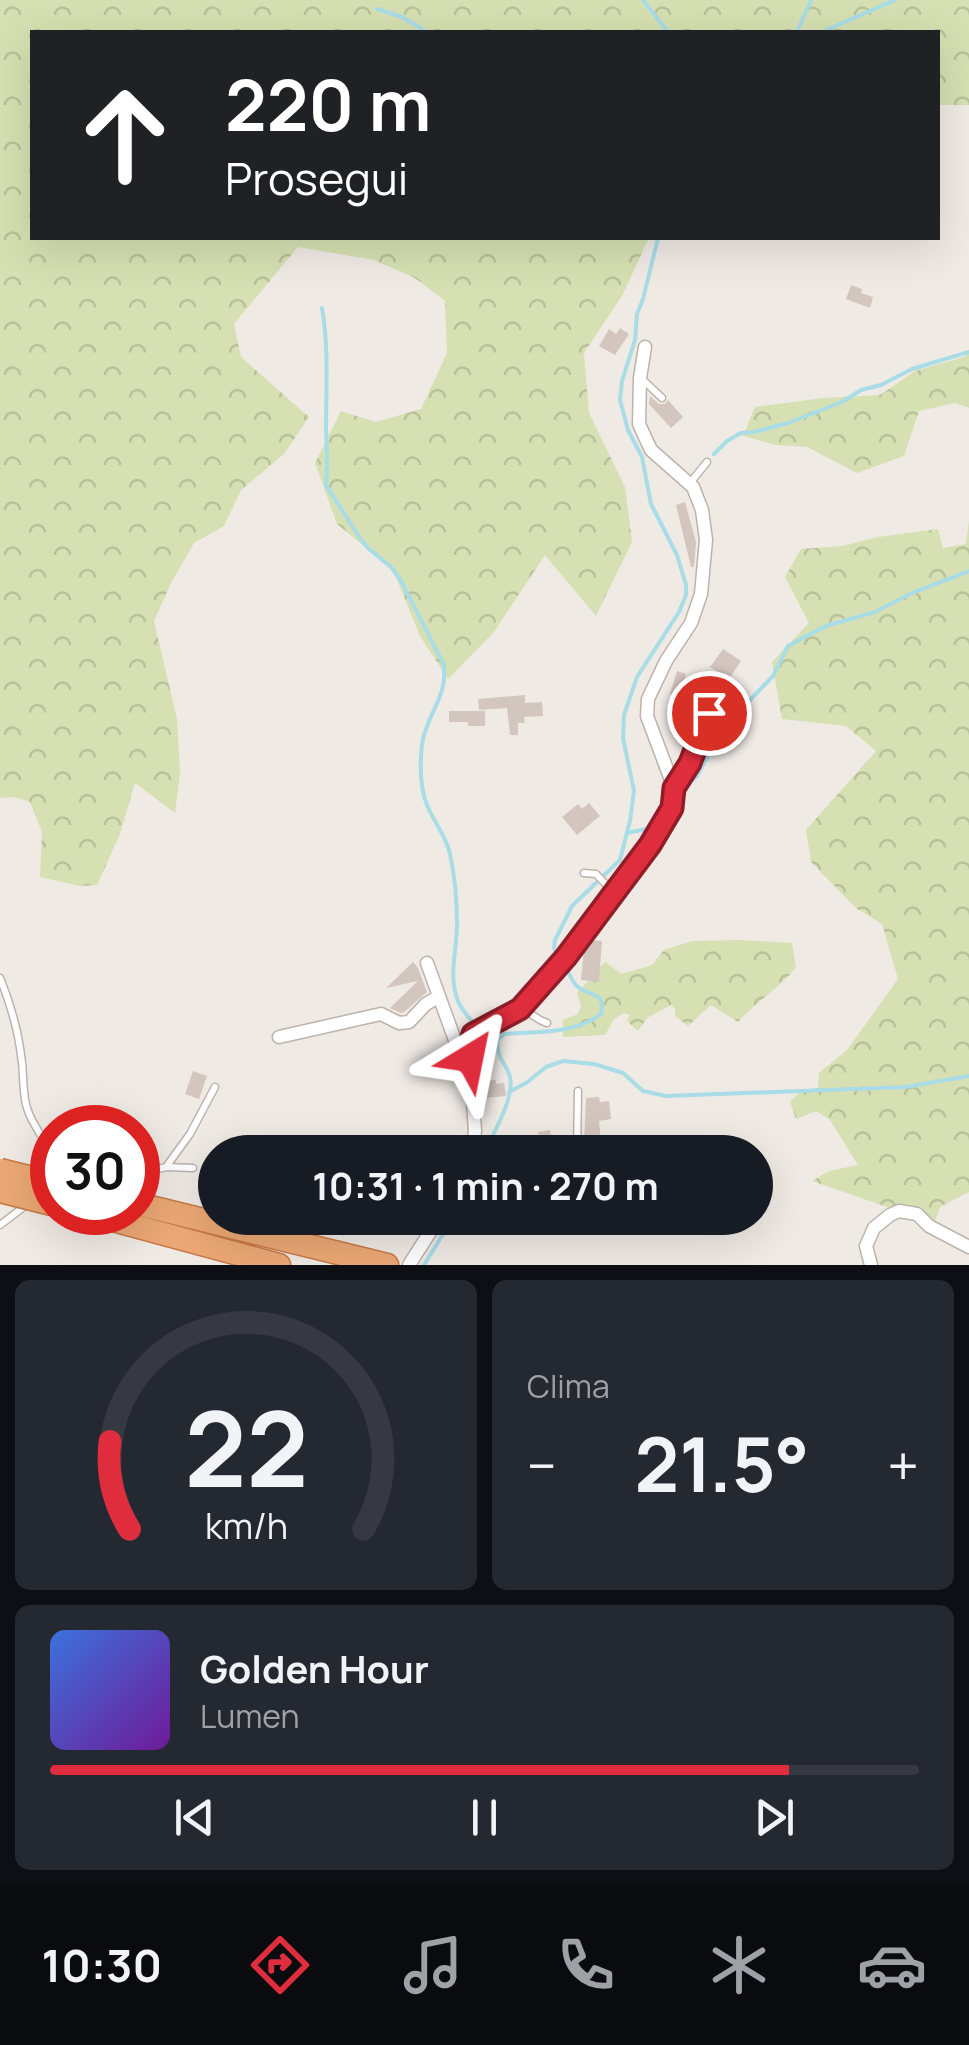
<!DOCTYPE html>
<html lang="it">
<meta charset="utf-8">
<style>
body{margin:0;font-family:Manrope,sans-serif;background:#242831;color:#f1f3f6;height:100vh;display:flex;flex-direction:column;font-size:38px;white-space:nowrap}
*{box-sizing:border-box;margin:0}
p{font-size:32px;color:#9ea1a6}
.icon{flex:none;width:55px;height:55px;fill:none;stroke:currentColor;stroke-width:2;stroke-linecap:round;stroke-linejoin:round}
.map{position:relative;height:1265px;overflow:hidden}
.drawer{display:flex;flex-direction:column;gap:15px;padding:15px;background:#0d0f14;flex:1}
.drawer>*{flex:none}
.guide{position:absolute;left:30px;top:30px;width:910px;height:210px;border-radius:0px;box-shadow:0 10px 40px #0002;background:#202124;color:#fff;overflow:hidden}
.speed{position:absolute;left:30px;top:1105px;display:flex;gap:20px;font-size:50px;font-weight:700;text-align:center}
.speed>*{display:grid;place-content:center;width:130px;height:130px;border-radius:50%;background:#171b24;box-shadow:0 10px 40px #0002;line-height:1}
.speed .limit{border:15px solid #d22;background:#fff;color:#111}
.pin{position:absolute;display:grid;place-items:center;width:85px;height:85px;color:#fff;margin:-42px;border:5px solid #fff;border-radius:50%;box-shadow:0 2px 10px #0007}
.me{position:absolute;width:110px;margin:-55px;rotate:35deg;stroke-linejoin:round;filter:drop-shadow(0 0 8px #0008)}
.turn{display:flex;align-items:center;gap:35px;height:210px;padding:0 30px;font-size:45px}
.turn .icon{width:130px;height:130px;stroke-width:2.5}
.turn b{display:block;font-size:70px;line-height:85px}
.big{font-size:75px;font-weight:700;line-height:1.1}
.drawer .widget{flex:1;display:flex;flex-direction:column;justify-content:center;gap:15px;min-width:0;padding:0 35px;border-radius:15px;background:#242831}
.drawer .dial{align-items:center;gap:0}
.dial svg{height:260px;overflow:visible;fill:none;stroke:#363941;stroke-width:7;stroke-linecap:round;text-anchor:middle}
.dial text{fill:#f1f3f6;stroke:none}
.song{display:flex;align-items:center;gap:30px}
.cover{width:120px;height:120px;border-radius:15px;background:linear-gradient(135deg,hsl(220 70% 55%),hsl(280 70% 35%))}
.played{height:10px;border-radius:5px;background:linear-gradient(90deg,#df2d3d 85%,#363941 85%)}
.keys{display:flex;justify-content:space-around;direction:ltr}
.heat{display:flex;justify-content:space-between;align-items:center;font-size:55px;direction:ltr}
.drawer .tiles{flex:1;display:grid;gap:15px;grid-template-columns:1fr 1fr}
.widget:last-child{grid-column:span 2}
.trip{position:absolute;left:198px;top:1135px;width:575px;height:100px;border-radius:50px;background:#171b24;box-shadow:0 10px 40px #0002;font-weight:700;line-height:100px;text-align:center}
.menu{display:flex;height:160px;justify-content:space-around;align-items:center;background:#090b0e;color:#9ea1a6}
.menu .icon{width:70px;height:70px}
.menu .active{color:#df2d3d}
.menu b{font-size:45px;color:#f1f3f6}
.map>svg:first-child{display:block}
.forest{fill:url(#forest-crowns)}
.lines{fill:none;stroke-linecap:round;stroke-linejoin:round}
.stream{stroke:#a8dce6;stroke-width:4}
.building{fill:#d3c6bf}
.lane-casing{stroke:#bdb3ac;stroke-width:9}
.street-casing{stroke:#bdb3ac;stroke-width:15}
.highway-casing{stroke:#c97a46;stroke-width:25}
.lane{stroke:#fff;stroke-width:6}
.street{stroke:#fff;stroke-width:12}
.highway{stroke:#eca875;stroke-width:22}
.highway-bridge-casing{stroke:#c97a46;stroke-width:25;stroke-linecap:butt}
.highway-bridge{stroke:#eca875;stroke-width:22}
.route-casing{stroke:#911d28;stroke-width:25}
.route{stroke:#df2d3d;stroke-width:18}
</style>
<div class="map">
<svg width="969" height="1265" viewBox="0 0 969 1265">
<defs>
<pattern id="forest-crowns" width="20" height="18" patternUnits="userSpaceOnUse" patternTransform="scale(2.5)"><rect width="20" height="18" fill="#d6e0b2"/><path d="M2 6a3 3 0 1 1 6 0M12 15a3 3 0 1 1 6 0" fill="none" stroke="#b9c19a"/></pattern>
</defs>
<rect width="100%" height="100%" fill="#f0eae5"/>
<path class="forest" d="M0 0H969V105H938V32H32V238H649L622 296 584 353 589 413 625 487 632 542 596 616 545 555 494 632 448 679 420 636 393 570 337 524 315 463 341 411 376 422 421 409 447 353 445 301 415 278 374 260 298 247 234 324 241 357 309 417 284 454 241 490 224 526 194 543 171 583 154 621 177 719 180 773 175 813 135 783 120 834 97 885 80 886 40 877 42 832 30 802 14 797 0 798Z
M969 351V408L955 403 919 411 904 456 857 473 807 447 776 445 743 436 755 407 823 398 880 395 915 371 964 357Z
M969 520V1192L940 1207 935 1221 921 1212 887 1207 812 1181 829 1171 858 1165 830 1120 816 1111 796 1119 790 1102 800 1092 818 1088 819 1073 847 1050 898 979 882 924 857 909 811 862 806 830 876 751 846 726 782 719 772 662 809 623 785 577 801 549 842 546 878 537 938 529 943 548 966 544Z
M740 940 792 943 796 967C780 988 756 1002 738 1022L711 1005 688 1026 675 1016V1009L671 1005 647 1018 638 1031 627 1021 630 1015 624 1013 614 1019 605 1035 563 1037V1020L578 1014 581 1006 577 993 605 962 622 974 652 965 664 950 692 941Z"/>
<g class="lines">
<path class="stream" d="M643 0 668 32
M377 9 402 17 427 32
M797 32 811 0
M822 32 895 0
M322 308C329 349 326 388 326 429 327 448 328 465 326 485L359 537 368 548 392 568 401 581 443 663C450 694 426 715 422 744 420 763 420 788 427 805 434 823 446 835 450 854 455 877 457 901 457 924 457 949 448 976 458 1001 462 1011 470 1018 475 1026
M714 454 727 441 741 433 754 432 788 423 842 402 861 390 881 385 912 369 969 352
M678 793 697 776 724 727 773 676 788 646 826 626 875 612 912 593 969 571
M627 833 651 828 659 821
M558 956 554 948 555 940 572 906 620 860 630 821 634 791 623 738 624 715 637 677 679 612 686 595V585L677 555 651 504 642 457 628 430 620 400 622 381 635 340 637 314 643 299 658 238
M481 1034 496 1047
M509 1092 526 1083 546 1067 563 1061 594 1064 623 1073 643 1091 666 1096 906 1087 969 1076
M484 1152C493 1135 515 1097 510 1077 506 1062 497 1060 497 1040L504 1034C537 1031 573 1035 601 1014 607 991 588 997 577 986 571 981 568 970 564 964
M424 1265 453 1218"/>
</g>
<path class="building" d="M851 285 862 289 861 293 873 297 870 308 846 299Z
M620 328 629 334 615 355 599 346 609 329 616 334Z
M650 396 659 404H665L668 400 683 417 671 428 649 404Z
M685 502 696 542 694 567H691L676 505Z
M723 649 741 661 729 679 710 667Z
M677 671 686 674 683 684 701 689 703 684 715 687 712 696 717 698 714 708 670 694Z
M525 695V703L542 702 543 716 524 717 525 723H518V735H510L507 708 479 710 478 699Z
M449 711H485V726H468V722H449Z
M589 803 600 816 577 835 562 817 578 804 582 809Z
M591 940 602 941 599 982 581 980 584 949Z
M413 962 418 968 427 992 404 1012 401 1013 390 1008 418 981 386 988Z
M193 1071 207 1076 199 1099 185 1094Z
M496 1080V1084L504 1083 506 1096 483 1098 482 1081Z
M599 1097 600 1102 609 1101 611 1119 599 1121 601 1141 584 1143 586 1098Z
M550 1130 554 1152H535V1142H540L538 1132Z"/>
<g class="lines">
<g class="lane-casing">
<path id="lane" d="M641 378 662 398
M690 483 707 462
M674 788 690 763 709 713
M584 873 596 874 614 893
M0 978C11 1005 19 1034 22 1063 24 1078 22 1096 28 1111 37 1136 57 1146 46 1177
M523 1009 540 1020 547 1023
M528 1144V1152
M577 1152 578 1091
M166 1167 193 1168
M138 1174 166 1167 190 1134 215 1087
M0 1225 29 1203"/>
</g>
<g class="street-casing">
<path id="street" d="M427 963 468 1076
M279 1037 381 1014 399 1023 409 1022 426 1004 438 997
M472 1152 475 1131 469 1044 473 1034 521 1009 548 979 651 845 672 808 674 788 647 716 648 699 666 661 691 623 701 594 706 540 702 510 693 487 651 450 639 424 640 378 645 347
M409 1265 439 1218
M871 1265 866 1246 874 1228 890 1215 899 1211 917 1214 929 1226 969 1247"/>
</g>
<g class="highway-casing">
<path id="highway" d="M138 1204 387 1265
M83 1212 279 1265"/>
</g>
<use href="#lane" class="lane"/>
<use href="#street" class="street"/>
<use href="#highway" class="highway"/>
<g class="highway-bridge-casing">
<path id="highway-bridge" d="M0 1170 52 1183
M0 1191 52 1204"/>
</g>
<use href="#highway-bridge" class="highway-bridge"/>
</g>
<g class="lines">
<g class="route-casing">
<path id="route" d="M470 1058V1044L473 1034 520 1009 566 957 650 845 672 808 674 788 690 763 709 713"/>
</g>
<use href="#route" class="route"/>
</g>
</svg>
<div class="speed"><div class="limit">30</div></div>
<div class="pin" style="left:709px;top:713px;background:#d93025"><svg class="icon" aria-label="arrive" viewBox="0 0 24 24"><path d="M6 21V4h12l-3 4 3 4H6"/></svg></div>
<svg class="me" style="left:470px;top:1058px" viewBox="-20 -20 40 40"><path d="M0-17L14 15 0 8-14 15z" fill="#df2d3d" stroke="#fff" stroke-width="4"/></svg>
<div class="trip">10:31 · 1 min · 270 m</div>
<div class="guide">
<div class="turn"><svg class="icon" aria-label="ahead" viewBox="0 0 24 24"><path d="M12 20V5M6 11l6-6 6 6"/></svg><div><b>220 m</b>Prosegui</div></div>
</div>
</div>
<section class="drawer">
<div class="tiles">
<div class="widget dial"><svg viewBox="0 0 100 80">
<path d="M14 69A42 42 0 1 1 86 69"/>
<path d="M14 69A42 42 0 0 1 8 42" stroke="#df2d3d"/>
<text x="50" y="56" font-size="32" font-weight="700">22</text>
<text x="50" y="72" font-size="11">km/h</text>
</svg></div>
<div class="widget"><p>Clima</p>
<div class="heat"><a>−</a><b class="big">21.5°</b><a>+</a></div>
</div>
<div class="widget">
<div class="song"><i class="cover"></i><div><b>Golden Hour</b><p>Lumen</p></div></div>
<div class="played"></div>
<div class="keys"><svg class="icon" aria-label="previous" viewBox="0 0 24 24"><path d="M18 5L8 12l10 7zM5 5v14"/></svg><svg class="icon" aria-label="pause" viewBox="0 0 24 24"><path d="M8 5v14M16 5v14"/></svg><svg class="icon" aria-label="next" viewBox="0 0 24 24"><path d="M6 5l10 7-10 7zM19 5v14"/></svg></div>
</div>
</div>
</section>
<nav class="menu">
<b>10:30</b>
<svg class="icon active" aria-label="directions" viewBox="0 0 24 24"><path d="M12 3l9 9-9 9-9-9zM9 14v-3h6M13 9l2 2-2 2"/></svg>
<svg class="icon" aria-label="music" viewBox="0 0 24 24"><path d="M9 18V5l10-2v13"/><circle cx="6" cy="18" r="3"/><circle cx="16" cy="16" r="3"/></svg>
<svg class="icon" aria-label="phone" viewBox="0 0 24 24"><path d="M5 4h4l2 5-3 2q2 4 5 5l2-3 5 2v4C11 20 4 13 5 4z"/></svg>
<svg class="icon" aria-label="climate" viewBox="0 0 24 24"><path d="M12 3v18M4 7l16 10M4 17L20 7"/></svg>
<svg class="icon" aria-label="car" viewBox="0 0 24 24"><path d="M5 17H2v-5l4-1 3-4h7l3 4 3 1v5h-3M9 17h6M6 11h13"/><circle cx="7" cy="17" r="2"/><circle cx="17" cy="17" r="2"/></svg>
</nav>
